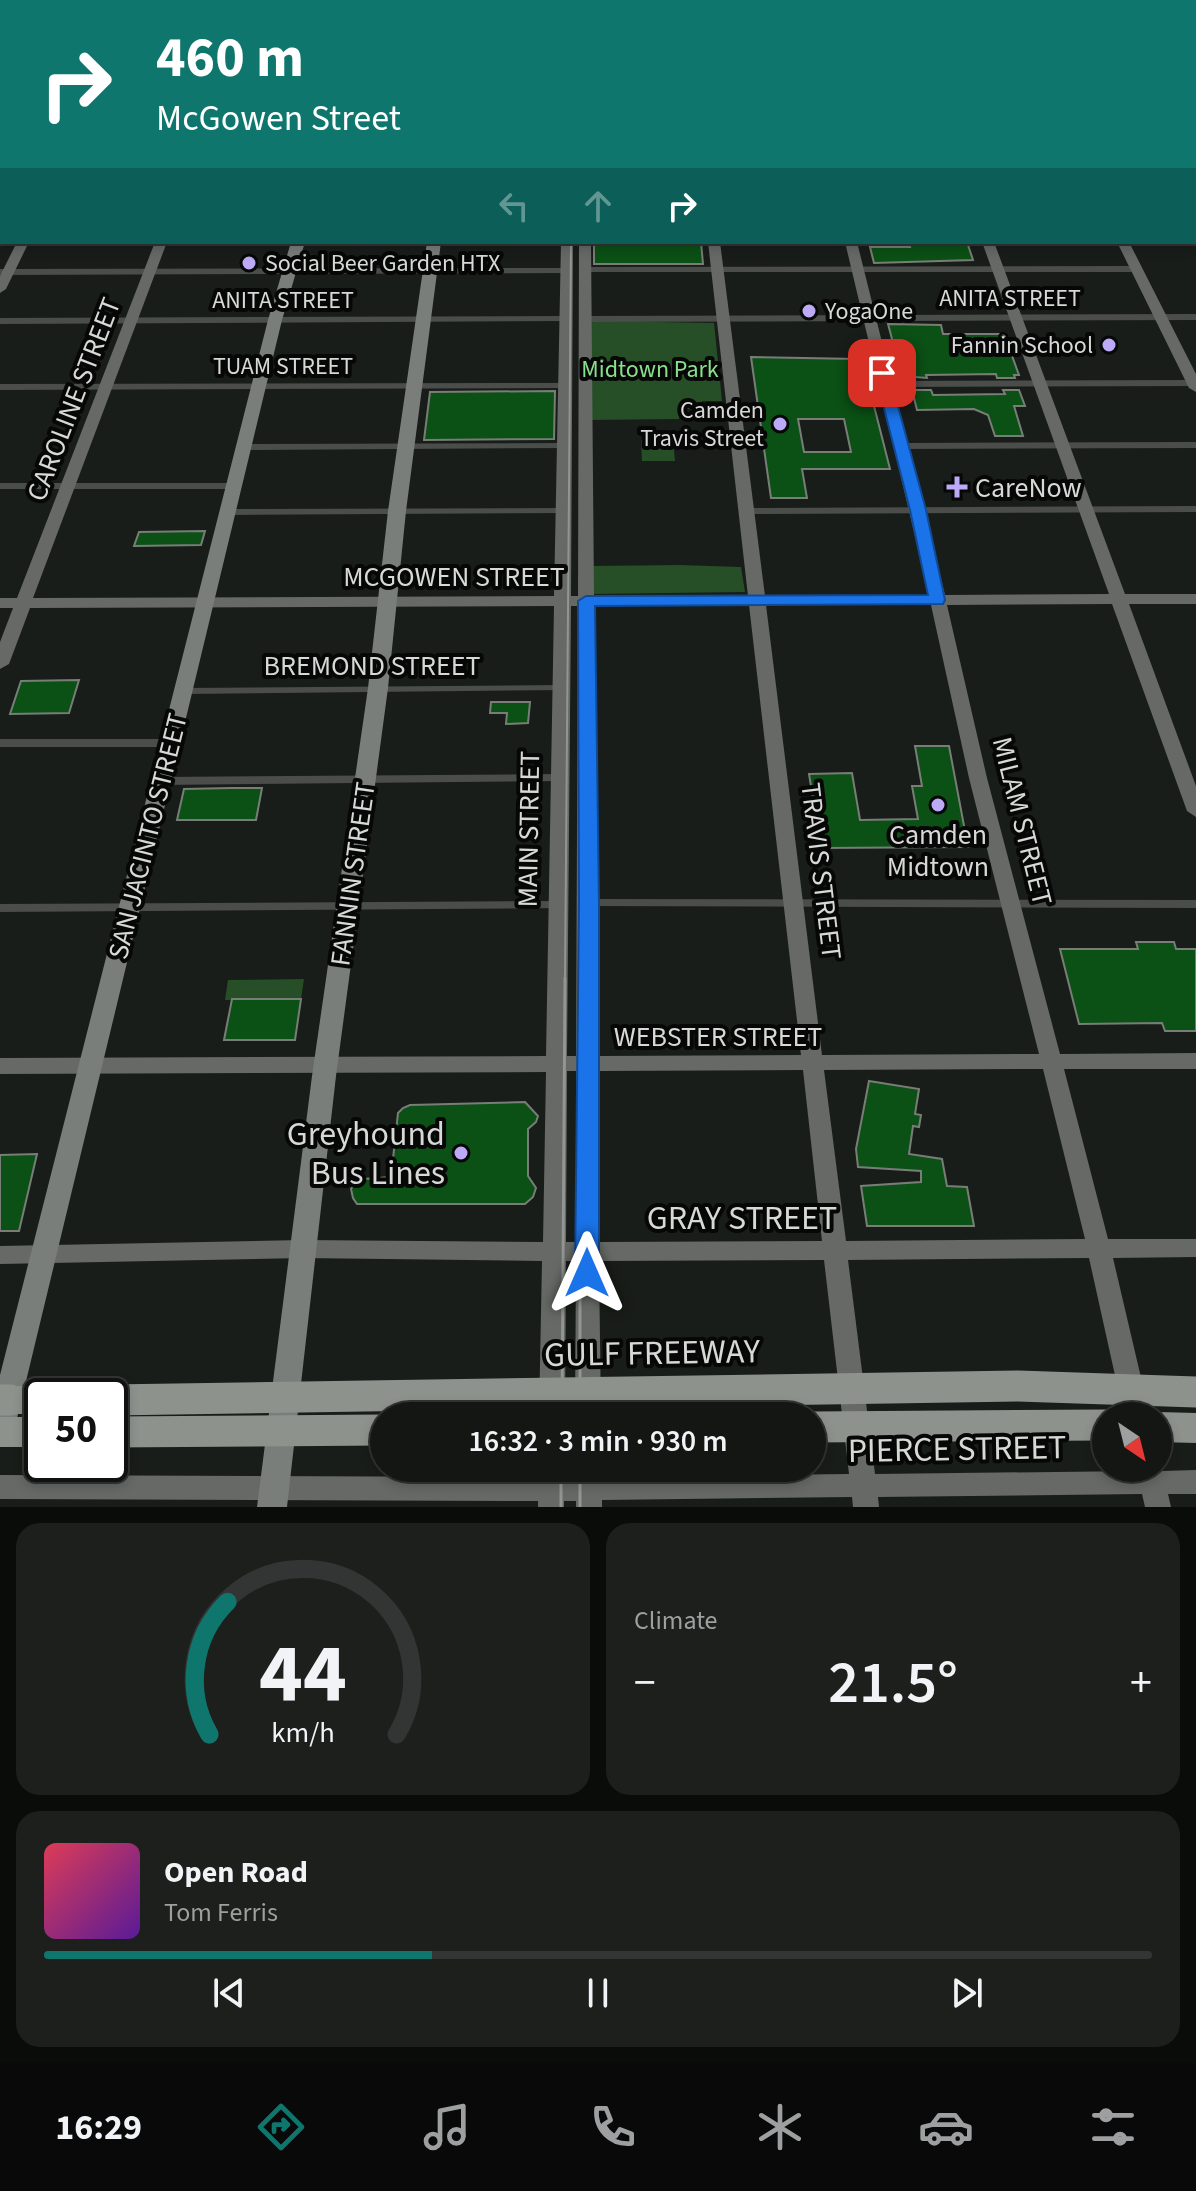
<!DOCTYPE html>
<meta charset="utf-8">
<style>
body{margin:0;font-family:"Source Sans 3",sans-serif;background:#1c1f1c;color:#f1f3f6;height:100vh;display:flex;flex-direction:column;font-size:30px;white-space:nowrap}
*{box-sizing:border-box;margin:0}
p{font-size:26px;color:#9d9fa0}
.icon{flex:none;width:44px;height:44px;fill:none;stroke:currentColor;stroke-width:2;stroke-linecap:round;stroke-linejoin:round}
.map{position:relative;height:1507px;overflow:hidden}
.details{display:flex;flex-direction:column;gap:16px;padding:16px;background:#0a0c0a;flex:1}
.details>*{flex:none}
.top-card{position:absolute;left:0px;top:0px;width:1196px;height:244px;box-shadow:0 4px 12px #0003,0 0 0 2px #323533;background:#0f766e;color:#fff;overflow:hidden}
.needle{width:52px;rotate:145deg}
.controls{position:absolute;left:1092px;top:1402px;display:grid;gap:16px}
.controls a{display:grid;place-items:center;width:80px;height:80px;border-radius:50%;background:#131613;box-shadow:0 4px 12px #0003,0 0 0 2px #323533;font-size:40px}
.speed{position:absolute;left:24px;top:1378px;display:flex;gap:16px;font-size:40px;font-weight:700;text-align:center}
.speed>*{display:grid;place-content:center;width:104px;height:104px;border-radius:50%;background:#131613;box-shadow:0 4px 12px #0003,0 0 0 2px #323533;line-height:1}
.speed .limit{border:4px solid #111;border-radius:12px;background:#fff;color:#111}
.pin{position:absolute;display:grid;place-items:center;width:68px;height:68px;color:#fff;margin:-34px;border-radius:16px;box-shadow:0 4px 12px #0006}
.me{position:absolute;width:88px;margin:-44px;rotate:0deg;stroke-linejoin:round;filter:drop-shadow(0 0 6px #0008)}
.turn{display:flex;align-items:center;gap:28px;height:168px;padding:0 24px;font-size:36px}
.turn .icon{width:104px;height:104px;stroke-width:2.5}
.turn b{display:block;font-size:56px;line-height:68px}
.lanes{display:flex;align-items:center;height:76px;padding:0 24px;background:#0003;justify-content:center;gap:40px;direction:ltr}
.lanes .off{opacity:.35}
.big{font-size:60px;font-weight:600;line-height:1.1}
.details .widget{flex:1;display:flex;flex-direction:column;justify-content:center;gap:12px;min-width:0;padding:0 28px;border-radius:24px;background:#1c1f1c}
.details .dial{align-items:center;gap:0}
.dial svg{height:208px;overflow:visible;fill:none;stroke:#323533;stroke-width:7;stroke-linecap:round;text-anchor:middle}
.dial text{fill:#f1f3f6;stroke:none}
.song{display:flex;align-items:center;gap:24px}
.cover{width:96px;height:96px;border-radius:12px;background:linear-gradient(135deg,hsl(350 70% 55%),hsl(270 70% 35%))}
.played{height:8px;border-radius:4px;background:linear-gradient(90deg,#0f766e 35%,#323533 35%)}
.keys{display:flex;justify-content:space-around;direction:ltr}
.heat{display:flex;justify-content:space-between;align-items:center;font-size:44px;direction:ltr}
.details .tiles{flex:1;display:grid;gap:16px;grid-template-columns:1fr 1fr}
.widget:last-child{grid-column:span 2}
.trip{position:absolute;left:370px;top:1402px;width:456px;height:80px;border-radius:40px;background:#131613;box-shadow:0 4px 12px #0003,0 0 0 2px #323533;font-weight:600;line-height:80px;text-align:center}
.tab-bar{display:flex;height:128px;justify-content:space-around;align-items:center;background:#080908;color:#9d9fa0}
.tab-bar .icon{width:56px;height:56px}
.tab-bar .current{color:#0f766e}
.tab-bar b{font-size:36px;color:#f1f3f6}
.map>svg:first-child{display:block}
.green{fill:#264e27}
.building{fill:#0b5015;stroke:#787d78;stroke-width:2;fill-rule:evenodd}
.lines{fill:none;stroke-linecap:round;stroke-linejoin:round}
.street{fill:#4b4d4b;fill-rule:evenodd}
.secondary{fill:#666966;fill-rule:evenodd}
.primary{fill:#7a7e7a;fill-rule:evenodd}
.highway{fill:#8d928d;fill-rule:evenodd}
.tram-far1{stroke:#929592;stroke-width:2}
.tram{stroke:#929592;stroke-width:3}
.highway-bridge{stroke:#8d928d;stroke-width:31}
.route{fill:#1a73e8;stroke:#114b97;stroke-width:2}
.poi-dot{fill:#bcaaf6;stroke:#060706;stroke-width:3}
.labels{text-anchor:middle;stroke-width:8;stroke-linejoin:round;paint-order:stroke}
.far-poi-label{font-size:24px;fill:#d6d9d6;stroke:#060706;text-anchor:start}
.far-street-label{font-size:24px;fill:#d6d9d6;stroke:#060706}
.far-park-label{font-size:24px;fill:#89df8c;stroke:#060706}
.street-label{font-size:28px;fill:#d6d9d6;stroke:#060706}
.poi-label{font-size:28px;fill:#d6d9d6;stroke:#060706;text-anchor:start}
.near-poi-label{font-size:34px;fill:#d6d9d6;stroke:#060706;text-anchor:end}
.near-street-label{font-size:34px;fill:#d6d9d6;stroke:#060706}
</style>
<div class="map">
<svg width="1196" height="1507" viewBox="0 0 1196 1507">
<rect width="100%" height="100%" fill="#191d19"/>
<path class="green" d="M597 321 714 323 722 401H702V409H679V419L588 420 590 323Z
M641 440H673L675 461H642Z
M679 565 741 567 745 592 593 594 592 566Z
M304 979 301 999 225 1000 228 980Z"/>
<path class="building" d="M594 242H701L703 264H594Z
M908 242H967L973 260 874 263 870 247H910Z
M888 324 941 325 943 334H1004L1019 375H1014L1015 378H997L996 374 926 375 927 378 902 376Z
M751 357 858 359 867 383H872L874 394H871L890 469H802L807 498H771ZM798 419H844L851 452H804Z
M912 390H931L933 395 1005 394 1003 390H1019L1025 406H1014L1023 436H995L988 415 974 409 917 410Z
M555 391 554 439 424 440 430 392Z
M205 531 201 545 134 546 139 532Z
M79 680 69 713 10 714 21 681Z
M491 702H530L528 723 506 724 507 713H490Z
M915 746H949L968 847 821 848 809 774 852 773 860 820 918 819 912 786H922Z
M231 788H262L256 820H177L184 789Z
M1136 942H1174L1176 949H1196V1031H1165L1162 1023 1079 1024 1060 949H1138Z
M232 999H301L295 1040H224Z
M869 1081 919 1089 915 1114 921 1115 919 1127 913 1126 909 1154 942 1159 947 1186 967 1187 974 1226H867L861 1186 921 1182V1171L858 1167 856 1149Z
M525 1102 538 1116 536 1122 528 1129V1176L536 1188 533 1197 525 1204H357L353 1198 351 1189 356 1182 363 1179 391 1177 398 1113 403 1108 410 1105Z
M37 1154 19 1231H0V1155Z"/>
<g class="lines">
<path class="street" d="M142 0H148L147 2H141Z
M959 0H970L967 2H956Z
M1050 0H1059L1062 2H1053Z
M1142 0H1153L1150 2H1139Z
M0 31H2V35H0Z
M1194 39H1196V43H1194Z
M1194 49H1196V54H1194Z
M0 57H2V65H0Z
M585 267 1137 266 1141 269 1137 272H582L581 270Z
M570 268 571 270 567 273 0 275V269Z
M1196 314V320L585 322 581 319 585 316Z
M566 316 570 319 569 321 0 324V318Z
M1196 380V386L886 387 881 384 886 381Z
M565 383 568 384V388L0 390V384Z
M1196 442V448L902 449 897 446 902 443Z
M565 443 568 444V448L245 450 240 447 245 444Z
M0 483H235L240 486 235 489H0Z
M1196 506V512L746 514 741 511 746 508Z
M564 508 568 509V513L228 515 223 512 228 509Z
M562 685 566 686 568 688 566 690 183 694 177 691 183 688Z
M0 739H169L175 743 169 747H0Z
M560 774 566 778 564 781 161 785 155 781 161 777Z
M589 899 1196 900V908L584 906 582 903 584 900Z
M560 901 565 902 567 905 565 908 0 912V904Z"/>
<path class="secondary" d="M227 0H677L679 2H225Z
M788 0H798L799 2H789Z
M1194 94H1196L1194 101Z
M0 99H2V105H0Z
M1194 160H1196V168H1194Z
M17 242H29L6 289 0 293V276Z
M155 242H167L33 598 554 596 561 242H573L571 596H578L579 242H591L594 596H748L708 242H720L765 596 929 595 845 242H857L945 595 1109 594 982 242H994L1125 594H1196V604H1129L1196 786V817L1187 811 1112 604 947 605 987 778 1060 1054 1196 1053V1069H1064L1108 1239H1196V1257L1113 1258 1150 1416H1124L1089 1258 848 1260 875 1474 1136 1471 1135 1468H1158V1462L1162 1471 1196 1470V1494H1168L1171 1507H1145L1142 1494 878 1497 879 1507H853L852 1497 602 1500V1507H576V1501H564V1507H538V1501L0 1499V1475L538 1477V1468H564V1477H576V1468H602V1477L849 1474 824 1260 599 1261 601 1416H575L576 1261H566L565 1416H539L542 1261 302 1258 0 1264V1246L302 1240 543 1242 546 1072 0 1074V1058L546 1056 554 606 30 608 9 664 0 669V642L13 608H0V598H17ZM749 605 801 1055 598 1056 594 606ZM766 605H931L969 778 1039 1054 822 1055ZM571 606H578L576 1056H567ZM1043 1069 1085 1239 846 1241 824 1070ZM803 1070 822 1241 599 1242 598 1071ZM567 1071H576V1242H566Z
M1117 242H1129L1196 374V392L1189 388Z"/>
<path class="primary" d="M462 0H472V2H462Z
M1194 218H1196V226H1194Z
M0 222H2V230H0Z
M291 242H305L282 320 14 1431 10 1440 0 1443V1375L268 320Z
M427 242H441L406 511 388 688 336 1076 287 1507H257L312 1076 368 688 388 511Z"/>
<path class="highway" d="M809 0H823L824 2H810Z
M836 0H850L851 2H837Z
M1194 170 1196 171V181L1194 180Z
M10 1386H42L54 1390 57 1396H42V1414H10L0 1411V1389Z
M1158 1412 1196 1413V1443L1158 1442V1416H1148Z
M0 1417H42V1447H0Z"/>
<path class="tram-far1" d="M580 652V980
M565 980 571 242"/>
<path class="tram" d="M580 978V1416
M562 1416 565 978
M561 1468V1507
M580 1468V1507"/>
<path class="highway-bridge" d="M0 1400H10
M110 1400 1018 1386 1196 1392
M812 1427 1106 1425
M110 1432 384 1430"/>
</g>
<path class="route" d="M882 369 889 373 926 510 945 600 943 604 595 606 599 903V1273L595 1280 587 1283 578 1280 575 1273 579 903 578 601 586 596 928 595 910 510 875 373Z"/>
<g class="poi-dot">
<circle cx="249" cy="263" r="8"/>
<circle cx="809" cy="311" r="8"/>
<circle cx="1109" cy="345" r="8"/>
<circle cx="780" cy="424" r="8"/>
<path d="M953 475h8v8h8v8h-8v8h-8v-8h-8v-8h8z"/>
<circle cx="938" cy="805" r="8"/>
<circle cx="461" cy="1153" r="8"/>
</g>
<g class="labels">
<g class="far-poi-label">
<text x="265" y="271">Social Beer Garden HTX</text>
<text x="825" y="319">YogaOne</text>
<text x="1093" y="353" text-anchor="end">Fannin School</text>
<text x="764" y="418" text-anchor="end">Camden<tspan x="764" dy="28">Travis Street</tspan></text>
</g>
<g class="far-street-label">
<text x="1010" y="306">ANITA STREET</text>
<text x="283" y="308">ANITA STREET</text>
<text x="283" y="374">TUAM STREET</text>
</g>
<g class="far-park-label">
<text x="650" y="377">Midtown Park</text>
</g>
<g class="street-label">
<text transform="translate(73 399) rotate(-69)" y="10">CAROLINE STREET</text>
<text x="454" y="586">MCGOWEN STREET</text>
<text x="372" y="675">BREMOND STREET</text>
<text transform="translate(1023 821) rotate(76)" y="10">MILAM STREET</text>
<text transform="translate(528 829) rotate(-89)" y="10">MAIN STREET</text>
<text transform="translate(147 836) rotate(-76)" y="10">SAN JACINTO STREET</text>
<text transform="translate(822 871) rotate(83)" y="10">TRAVIS STREET</text>
<text transform="translate(352 874) rotate(-82)" y="10">FANNIN STREET</text>
<text x="718" y="1046">WEBSTER STREET</text>
</g>
<g class="poi-label">
<text x="975" y="497">CareNow</text>
<text x="938" y="844" text-anchor="middle">Camden<tspan x="938" dy="32">Midtown</tspan></text>
</g>
<g class="near-poi-label">
<text x="445" y="1145">Greyhound<tspan x="445" dy="39">Bus Lines</tspan></text>
</g>
<g class="near-street-label">
<text x="742" y="1229">GRAY STREET</text>
<text transform="translate(652 1352) rotate(-1)" y="12">GULF FREEWAY</text>
<text transform="translate(957 1448) rotate(-1)" y="12">PIERCE STREET</text>
</g>
</g>
</svg>
<div class="controls">
<a><svg class="needle" viewBox="-14 -14 28 28"><path d="M0-13l5 13h-10z" fill="#e53935"/><path d="M0 13l5-13h-10z" fill="#9d9fa0"/></svg></a>
</div>
<div class="speed"><div class="limit">50</div></div>
<div class="pin" style="left:882px;top:373px;background:#d93025"><svg class="icon" aria-label="arrive" viewBox="0 0 24 24"><path d="M6 21V4h12l-3 4 3 4H6"/></svg></div>
<svg class="me" style="left:587px;top:1273px" viewBox="-20 -20 40 40"><path d="M0-17L14 15 0 8-14 15z" fill="#1a73e8" stroke="#fff" stroke-width="4"/></svg>
<div class="trip">16:32 · 3 min · 930 m</div>
<div class="top-card">
<div class="turn"><svg class="icon" aria-label="right" viewBox="0 0 24 24"><path d="M7 20v-9h11M14 6l5 5-5 5"/></svg><div><b>460 m</b>McGowen Street</div></div>
<div class="lanes"><svg class="icon off" aria-label="left" viewBox="0 0 24 24"><path d="M17 20v-9H6M10 6l-5 5 5 5"/></svg><svg class="icon off" aria-label="ahead" viewBox="0 0 24 24"><path d="M12 20V5M6 11l6-6 6 6"/></svg><svg class="icon" aria-label="right" viewBox="0 0 24 24"><path d="M7 20v-9h11M14 6l5 5-5 5"/></svg></div>
</div>
</div>
<section class="details">
<div class="tiles">
<div class="widget dial"><svg viewBox="0 0 100 80">
<path d="M14 69A42 42 0 1 1 86 69"/>
<path d="M14 69A42 42 0 0 1 21 18" stroke="#0f766e"/>
<text x="50" y="56" font-size="32" font-weight="700">44</text>
<text x="50" y="72" font-size="11">km/h</text>
</svg></div>
<div class="widget"><p>Climate</p>
<div class="heat"><a>−</a><b class="big">21.5°</b><a>+</a></div>
</div>
<div class="widget">
<div class="song"><i class="cover"></i><div><b>Open Road</b><p>Tom Ferris</p></div></div>
<div class="played"></div>
<div class="keys"><svg class="icon" aria-label="previous" viewBox="0 0 24 24"><path d="M18 5L8 12l10 7zM5 5v14"/></svg><svg class="icon" aria-label="pause" viewBox="0 0 24 24"><path d="M8 5v14M16 5v14"/></svg><svg class="icon" aria-label="next" viewBox="0 0 24 24"><path d="M6 5l10 7-10 7zM19 5v14"/></svg></div>
</div>
</div>
</section>
<nav class="tab-bar">
<b>16:29</b>
<svg class="icon current" aria-label="directions" viewBox="0 0 24 24"><path d="M12 3l9 9-9 9-9-9zM9 14v-3h6M13 9l2 2-2 2"/></svg>
<svg class="icon" aria-label="music" viewBox="0 0 24 24"><path d="M9 18V5l10-2v13"/><circle cx="6" cy="18" r="3"/><circle cx="16" cy="16" r="3"/></svg>
<svg class="icon" aria-label="phone" viewBox="0 0 24 24"><path d="M5 4h4l2 5-3 2q2 4 5 5l2-3 5 2v4C11 20 4 13 5 4z"/></svg>
<svg class="icon" aria-label="climate" viewBox="0 0 24 24"><path d="M12 3v18M4 7l16 10M4 17L20 7"/></svg>
<svg class="icon" aria-label="car" viewBox="0 0 24 24"><path d="M5 17H2v-5l4-1 3-4h7l3 4 3 1v5h-3M9 17h6M6 11h13"/><circle cx="7" cy="17" r="2"/><circle cx="17" cy="17" r="2"/></svg>
<svg class="icon" aria-label="filters" viewBox="0 0 24 24"><path d="M4 7h16M4 17h16"/><circle cx="9" cy="7" r="2"/><circle cx="15" cy="17" r="2"/></svg>
</nav>
